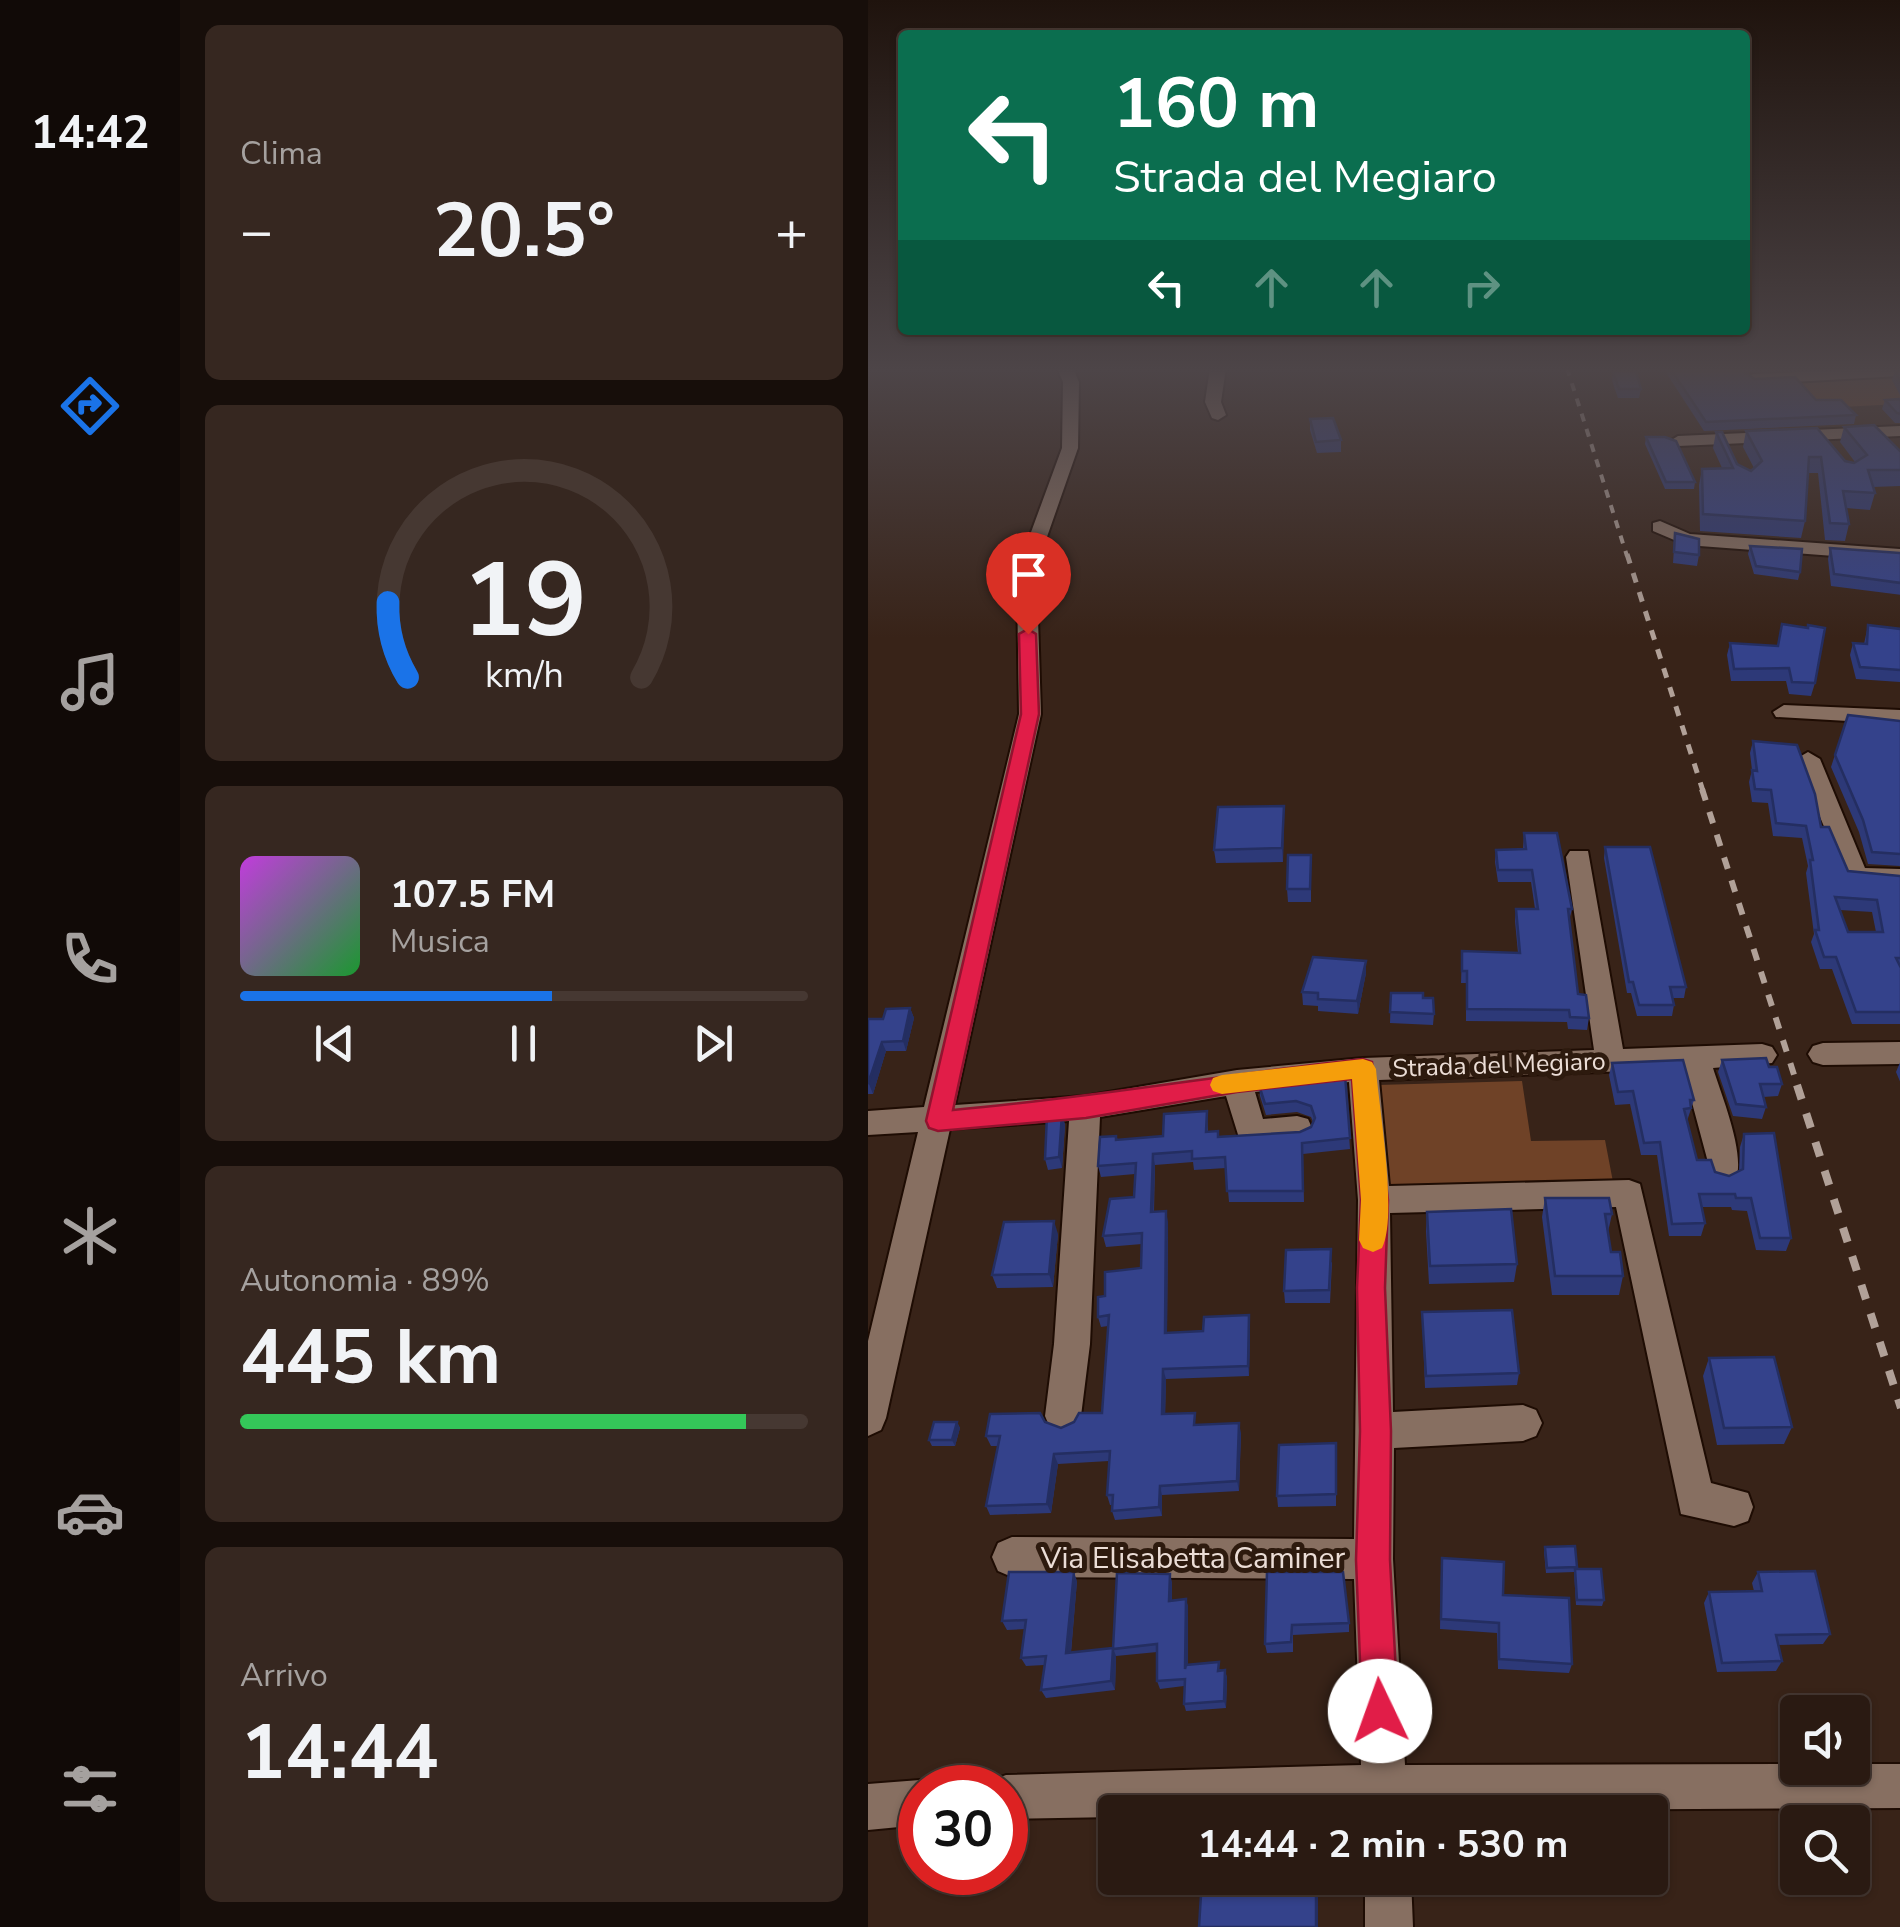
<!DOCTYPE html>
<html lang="it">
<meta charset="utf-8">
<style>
body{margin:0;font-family:"Nunito Sans",sans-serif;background:#362720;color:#f1f3f6;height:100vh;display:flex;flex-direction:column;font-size:38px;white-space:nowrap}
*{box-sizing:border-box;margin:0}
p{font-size:32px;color:#a5a19f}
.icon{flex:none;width:55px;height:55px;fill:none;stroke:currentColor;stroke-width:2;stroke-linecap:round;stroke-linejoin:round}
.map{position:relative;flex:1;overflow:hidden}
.side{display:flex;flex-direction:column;gap:25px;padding:25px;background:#170e0a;width:688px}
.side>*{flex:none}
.banner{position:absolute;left:30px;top:30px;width:852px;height:305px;border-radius:10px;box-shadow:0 2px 8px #0004,0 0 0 2px #463832;background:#0b6e4f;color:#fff;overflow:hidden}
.controls{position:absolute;left:912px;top:1695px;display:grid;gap:20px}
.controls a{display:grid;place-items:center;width:90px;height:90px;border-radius:10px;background:#2a1a12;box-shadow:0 2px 8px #0004,0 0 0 2px #463832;font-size:50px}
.speed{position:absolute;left:30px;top:1765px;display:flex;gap:20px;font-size:50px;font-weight:700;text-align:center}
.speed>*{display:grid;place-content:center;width:130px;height:130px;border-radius:50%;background:#2a1a12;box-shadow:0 2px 8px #0004,0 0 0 2px #463832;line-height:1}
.speed .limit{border:15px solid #d22;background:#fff;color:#111}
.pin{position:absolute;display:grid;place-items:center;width:85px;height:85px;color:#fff;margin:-102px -42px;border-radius:50% 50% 50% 0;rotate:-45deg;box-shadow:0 0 10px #0007}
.pin .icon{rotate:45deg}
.me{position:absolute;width:110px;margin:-55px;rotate:357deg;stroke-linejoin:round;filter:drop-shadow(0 0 8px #0008)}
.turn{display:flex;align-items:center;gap:35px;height:210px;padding:0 50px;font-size:45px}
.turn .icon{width:130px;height:130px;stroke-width:2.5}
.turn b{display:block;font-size:70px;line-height:85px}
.lanes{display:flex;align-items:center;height:95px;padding:0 50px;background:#0003;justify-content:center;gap:50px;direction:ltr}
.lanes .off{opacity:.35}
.big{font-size:75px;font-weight:700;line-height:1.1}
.side .widget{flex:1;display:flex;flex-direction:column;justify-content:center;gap:15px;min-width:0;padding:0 35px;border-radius:15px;background:#362720}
.side .dial{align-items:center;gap:0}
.dial svg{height:260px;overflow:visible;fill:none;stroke:#463832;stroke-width:7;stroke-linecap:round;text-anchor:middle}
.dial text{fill:#f1f3f6;stroke:none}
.song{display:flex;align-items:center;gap:30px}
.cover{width:120px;height:120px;border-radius:15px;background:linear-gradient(135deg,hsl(290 70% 55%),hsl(130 70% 35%))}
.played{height:10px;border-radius:5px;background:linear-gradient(90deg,#1a73e8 55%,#463832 55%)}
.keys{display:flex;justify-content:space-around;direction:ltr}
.heat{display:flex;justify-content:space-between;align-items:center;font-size:55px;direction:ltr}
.charge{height:15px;border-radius:8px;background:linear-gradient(90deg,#34c759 89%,#463832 0)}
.trip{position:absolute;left:230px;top:1795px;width:570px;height:100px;border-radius:10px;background:#2a1a12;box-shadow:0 2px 8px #0004,0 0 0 2px #463832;font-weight:700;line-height:100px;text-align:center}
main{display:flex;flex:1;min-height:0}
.dock{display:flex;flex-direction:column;width:180px;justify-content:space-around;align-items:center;background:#110a07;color:#a5a19f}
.dock .icon{width:70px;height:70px}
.dock .current{color:#1a73e8}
.dock b{font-size:45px;color:#f1f3f6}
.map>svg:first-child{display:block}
.green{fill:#6f4227}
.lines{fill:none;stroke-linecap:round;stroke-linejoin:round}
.minor-casing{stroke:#1e0c03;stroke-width:4}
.minor{fill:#876f61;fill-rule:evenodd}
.rail-far3{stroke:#b1a198;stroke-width:4;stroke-dasharray:8 8;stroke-linecap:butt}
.rail-far2{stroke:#b1a198;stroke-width:5;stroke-dasharray:10 10;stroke-linecap:butt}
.rail-far1{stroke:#b1a198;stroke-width:6;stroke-dasharray:12 12;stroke-linecap:butt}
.rail{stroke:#b1a198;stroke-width:8;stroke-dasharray:15 15;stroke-linecap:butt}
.wall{fill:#2d3978;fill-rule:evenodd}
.shaded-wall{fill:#242e61}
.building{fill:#34428b;stroke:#242e61;stroke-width:2.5;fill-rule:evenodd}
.route{fill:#e11d48;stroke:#92132f;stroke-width:2.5}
.slow{fill:#f59e0b}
.labels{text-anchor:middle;stroke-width:10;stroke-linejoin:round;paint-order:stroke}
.street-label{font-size:25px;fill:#ebddd6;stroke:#2d1a0e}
.near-street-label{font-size:30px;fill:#ebddd6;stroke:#2d1a0e}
</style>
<main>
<nav class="dock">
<b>14:42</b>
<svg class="icon current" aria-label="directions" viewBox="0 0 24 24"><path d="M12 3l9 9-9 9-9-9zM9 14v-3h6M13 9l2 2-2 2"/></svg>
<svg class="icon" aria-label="music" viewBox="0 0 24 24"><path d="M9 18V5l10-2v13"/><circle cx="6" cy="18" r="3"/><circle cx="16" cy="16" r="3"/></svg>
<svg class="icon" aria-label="phone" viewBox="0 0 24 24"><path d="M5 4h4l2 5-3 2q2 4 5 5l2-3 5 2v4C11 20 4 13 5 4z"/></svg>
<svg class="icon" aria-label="climate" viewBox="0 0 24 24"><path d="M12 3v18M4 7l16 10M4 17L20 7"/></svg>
<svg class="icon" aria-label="car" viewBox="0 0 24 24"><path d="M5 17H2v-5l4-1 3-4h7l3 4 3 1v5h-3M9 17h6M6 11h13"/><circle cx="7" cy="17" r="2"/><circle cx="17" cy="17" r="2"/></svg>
<svg class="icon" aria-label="filters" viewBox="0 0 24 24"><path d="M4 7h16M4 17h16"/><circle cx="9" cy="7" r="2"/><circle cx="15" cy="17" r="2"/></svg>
</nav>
<section class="side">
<div class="widget"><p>Clima</p>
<div class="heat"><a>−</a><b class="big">20.5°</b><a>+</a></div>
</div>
<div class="widget dial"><svg viewBox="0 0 100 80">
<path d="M14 69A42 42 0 1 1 86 69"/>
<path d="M14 69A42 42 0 0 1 8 46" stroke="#1a73e8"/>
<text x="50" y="56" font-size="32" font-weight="700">19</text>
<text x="50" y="72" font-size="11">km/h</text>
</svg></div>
<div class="widget">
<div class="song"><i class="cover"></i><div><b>107.5 FM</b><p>Musica</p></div></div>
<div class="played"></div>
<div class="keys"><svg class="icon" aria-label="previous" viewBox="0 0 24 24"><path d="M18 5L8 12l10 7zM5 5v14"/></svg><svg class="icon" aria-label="pause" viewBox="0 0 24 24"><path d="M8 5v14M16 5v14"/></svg><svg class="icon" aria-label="next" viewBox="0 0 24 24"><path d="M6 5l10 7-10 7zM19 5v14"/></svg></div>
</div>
<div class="widget"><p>Autonomia · 89%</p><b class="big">445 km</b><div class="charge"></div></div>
<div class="widget"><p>Arrivo</p><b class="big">14:44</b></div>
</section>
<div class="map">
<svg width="1033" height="1927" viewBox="0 0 1033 1927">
<rect width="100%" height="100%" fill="#382318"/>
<path class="green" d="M1027 375 1032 387V404L954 408 926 376Z
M654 1081 663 1141 737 1140 745 1182 514 1189 509 1085Z"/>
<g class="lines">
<g class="minor-casing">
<path id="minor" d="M189 368H205L211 382 210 448 173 554 169 587 173 714 87 1105 217 1096 369 1070 495 1058 726 1050 698 857 702 851H720L755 1049 894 1044 904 1047 909 1055 904 1063 845 1068C853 1094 879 1157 867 1181L856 1185 845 1181 815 1069 511 1080 521 1186 761 1180 772 1184 843 1483 880 1493 885 1507 880 1521 866 1526 813 1514 748 1207 522 1213 525 1412 655 1405 668 1410 674 1423 668 1436 655 1441 526 1448 525 1559 537 1765 930 1764V1768H985V1764H1033V1808L248 1812V1817L138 1819V1788H119L122 1781 138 1775 493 1765 486 1579 144 1577 130 1571 124 1557 130 1543 144 1537 486 1539 490 1200 481 1082 387 1092 395 1119 429 1116 440 1119 444 1128 440 1137C420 1143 392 1147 372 1141L358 1096 232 1117 222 1344 213 1416 208 1428 195 1434 182 1428 177 1416 186 1344 201 1121 82 1129 18 1418 13 1430 0 1436V1341L50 1132 0 1135V1111L56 1107 151 714 149 587 155 554 194 448 195 382Z
M342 368H358L353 402 358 415 350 420 344 418 337 402Z
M1033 368V376L885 384 877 379 885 374Z
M1033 426V436L810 446 802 441 810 436Z
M792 521 822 534 1033 549V561L818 545 785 531V523Z
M916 705 1033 710V724L908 717 905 712Z
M940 752 952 759 997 868 1033 869V886L979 882 928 759Z
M1033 1042V1064L955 1065 945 1062 940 1054 945 1046 955 1043Z
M52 1780 68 1788H52V1825L0 1830V1784Z
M497 1878H543L545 1927H497Z"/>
</g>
<use href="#minor" class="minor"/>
<path class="rail-far3" d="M699 368 759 556"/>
<path class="rail-far2" d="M759 554 835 791"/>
<path class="rail-far1" d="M834 789 930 1087"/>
<path class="rail" d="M929 1085 1033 1408"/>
</g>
<path class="wall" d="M795 368H901L883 371 878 374 887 379 988 415 986 424 836 431Z
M1027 371H1033V397L1024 380Z
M745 372 773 389 771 398H750L744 381Z
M1033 399V423H1027L1014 409 1017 400Z
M442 419 473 440V452L449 453 442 430Z
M976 427 1033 452V486L1005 487 1007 493 1002 510 978 508 981 524 977 541 957 540 950 473H940L937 521 933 538 832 531 831 485 834 469 854 468 845 448 848 432 869 464 883 471 886 468 875 447 878 431 986 463 987 462 972 442Z
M778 437 827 482 826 489H797L777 444Z
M807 533 831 555 829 566 805 563Z
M882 546 932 572 930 580 886 574 880 554Z
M962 548 1033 553V595L963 586 960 559Z
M1000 625 1033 629V682L988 679 982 655 985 643 996 644Z
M862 643 909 646 947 683 943 696 921 694 918 681H863L859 655Z
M980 715 1033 721V866L1000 864 991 832 963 767Z
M885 741 953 827 980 871 1033 876V1024H984L964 969H952L943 942 946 934 938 873 940 866 934 838 905 836 900 803 884 802 881 782 884 770 882 753ZM972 910 1004 912 1008 932H980Z
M416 806 415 862 348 863 346 850Z
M656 833 704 909 701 921 710 994 721 1018 719 1030 700 1029 699 1022 598 1021V983H593L594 951 650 953 647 921 648 909H667L663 882H630L627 862 628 850 655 849Z
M737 847 818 987 816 998H805L806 1005 804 1016H769L763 993H759L736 858Z
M443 868V902H420L419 889Z
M498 973 490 1014 450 1011V1006L435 1005 434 992Z
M523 993 555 998 566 1014 565 1025 522 1023Z
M42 1008 46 1018 38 1051H18L5 1094H0V1019H15Z
M854 1060 901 1067 914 1084 910 1096 895 1097 898 1107 894 1119 865 1116 850 1072Z
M1033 1060V1084L1028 1072Z
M744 1063 826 1100 819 1121 829 1160 847 1172 861 1176 871 1171 872 1147 876 1134 923 1238 918 1251 888 1250 879 1211 864 1210 863 1207H834L837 1223 833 1236H801L789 1155H773L762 1104 747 1105 741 1075Z
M477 1075 482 1149 435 1154 436 1202H361L358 1168 326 1170 325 1162 287 1165 286 1212 300 1222 299 1333 335 1331 382 1325 381 1376 298 1379 297 1414 329 1425 373 1433 371 1491 294 1495V1516L247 1520 244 1511V1505H242L239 1495 241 1461 190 1464 183 1513 122 1515 118 1506 130 1446H123L118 1436 177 1422 193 1428 234 1413 240 1326 233 1327 230 1317 237 1296 273 1268 274 1244 238 1247 235 1236 266 1197 267 1174 233 1177 230 1166 248 1136 250 1140 295 1136 339 1111 340 1132 351 1136 432 1132 443 1127 445 1122 443 1117 429 1112 398 1115 392 1096 391 1085Z
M194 1114 197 1125 194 1168 180 1170 177 1159Z
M677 1198 744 1214 740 1232 743 1252 755 1276 751 1295H684L674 1217Z
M559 1212 649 1264 646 1282 561 1284 558 1231Z
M190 1234 185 1287 129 1288 124 1275Z
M464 1262 462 1303H417L416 1291Z
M554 1312 651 1373 649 1385 557 1388Z
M841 1358 924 1427 916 1444 849 1445 835 1376Z
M89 1422 92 1428 87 1446H64L61 1440Z
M468 1443V1506L410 1507 409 1496Z
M677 1547 709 1567V1569L736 1600 734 1606 708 1605 706 1572 678 1573 676 1552Z
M573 1569 635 1595 704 1664 701 1673 630 1669 629 1633 572 1629Z
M399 1572 481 1623V1632L425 1635V1652L399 1653 397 1644Z
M890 1572 962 1634 955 1644 910 1645 914 1661 908 1671 849 1672 836 1603 841 1592 886 1591 884 1583Z
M209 1581 203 1653 245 1648 304 1582V1601L318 1599 320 1607V1665L357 1670 359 1678 358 1708 318 1711 316 1704V1686L292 1689 289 1681V1652L248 1656 247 1690 178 1698 173 1690 176 1665 158 1666 153 1658 157 1629 139 1630 134 1621Z"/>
<path class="shaded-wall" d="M876 368H901L883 371 873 378Z
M416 806V819L415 862 414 848Z
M498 961V973L490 1014 489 1001Z
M42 1008 46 1018 38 1051 35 1041Z
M14 1042 18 1051 5 1094 1 1084Z
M194 1114 197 1125 194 1168 191 1157Z
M285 1154 287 1165 285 1223 283 1212Z
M298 1211 300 1222 299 1343 297 1333Z
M186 1221 190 1234 185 1287 181 1274Z
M381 1315 382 1325 381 1376 380 1366Z
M295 1369 298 1379 297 1424 294 1414Z
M89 1422 92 1428 87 1446 84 1440Z
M371 1423 373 1433 371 1491 369 1481Z
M186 1454 190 1464 183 1513 179 1504Z
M292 1486 294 1495V1516L291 1507Z
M206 1572 209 1581 202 1662 198 1653Z
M302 1574 304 1582V1609L301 1601Z
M318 1599 320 1607V1676L317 1669Z
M245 1648 248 1656 247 1690 243 1681Z
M357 1670 359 1678 358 1708 356 1701Z
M448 1881 450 1891V1927H448Z"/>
<path class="building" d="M802 368H876L875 369 877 373 887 379 927 377 948 400H973L988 415 838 422Z
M1027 371H1033V383Z
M745 372H768L773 389H751Z
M1033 399V414L1029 413 1017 400Z
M465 418 473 440 448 442 442 419Z
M1006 425 1033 452V470H1000L1007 493 975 491 981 524 962 523 953 457H941L937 521 835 514 834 469 865 468 848 432H854L869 464 883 471 894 461 878 431 949 428 977 461 986 463 999 455 976 427Z
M778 437H797L808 441 827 482H798Z
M807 533 831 539V555L806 552Z
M882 546 934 549 932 572 888 566Z
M962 548 1033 553V583L966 574Z
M914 624 940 628V625L957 628 947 683 924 682 921 668 866 669 862 643 910 646Z
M1000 625 1033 629V670L992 667 985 643 999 644Z
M980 715 1033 721V854L1004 852 995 820 967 755Z
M885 741 929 745 947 794 953 827H961L980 871 1033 876V958H1028L1033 968V1012H988L968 957H956L947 930H951L942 860H945L938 826 908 823 903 790 887 789 884 770 889 771ZM967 897 1009 900 1015 932H980Z
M416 806 414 848 346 850 350 807Z
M656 833H689L704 909H700L710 994 718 995 721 1018 702 1017 701 1010 599 1009V971H594V951L652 953 648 909H670L664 870H630L628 850 658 849Z
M737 847H782L818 987H802L806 1005H771L765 982H761Z
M420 855H443L442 889H419Z
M445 957 498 961 489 1001 450 999V993L434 992Z
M523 993H555V998H565L566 1014 522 1012Z
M42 1008 35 1041 14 1042 0 1084V1019H15L18 1009Z
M898 1058 901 1067H909L914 1084H892L898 1107 868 1104 854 1060Z
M815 1060 826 1100H822L823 1108 816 1109 829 1160H843L847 1172 861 1176 875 1169 876 1134 906 1133 923 1238H892L883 1198H868L867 1194H831L837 1223 804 1224 792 1142 776 1143 765 1091 750 1092 744 1063Z
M477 1075 482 1138 434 1143 435 1191H359L357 1157 324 1159V1151L285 1154 283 1212 298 1211 297 1333 335 1331 336 1317 381 1315 380 1366 295 1369 294 1414 327 1413 326 1425 371 1423 369 1481 292 1486 291 1507 244 1511 245 1495H239L242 1451 186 1454 179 1504 118 1506 132 1436H118L122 1414 172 1413 177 1422 193 1428 206 1422 211 1413H234L241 1315 230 1317V1297L237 1296V1272L273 1268 274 1233 235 1236 242 1199 266 1197 268 1163 230 1166 232 1137 248 1136V1140L295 1136 296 1114 339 1111 338 1132 350 1131V1137L432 1132 443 1127 447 1118 443 1106 428 1101 397 1104 391 1085Z
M194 1114 191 1157 177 1159 179 1115Z
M677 1198H741L744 1214H737L743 1252H752L755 1276H687Z
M643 1209 649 1264 562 1266 559 1212Z
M186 1221 181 1274 124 1275 136 1222Z
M463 1249 461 1290 416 1291 418 1250Z
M644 1310 651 1373 558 1376 554 1312Z
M906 1357 924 1427 856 1428 841 1358Z
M66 1422H89L84 1440H61Z
M468 1443V1494L409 1496 411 1445Z
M707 1546 709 1567 679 1568 677 1547Z
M574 1558 636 1562 635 1595 701 1598 704 1664 631 1659V1623L573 1619Z
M707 1569H733L736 1600H709Z
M947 1571 962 1634 908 1635 914 1661 854 1663 841 1592 894 1591 890 1572Z
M141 1572H206L198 1653 245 1648 243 1681 173 1690 178 1656 153 1658 158 1620 134 1621Z
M399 1572H475L481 1623 424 1625 423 1642 397 1644Z
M249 1573 302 1574 301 1601 318 1599 317 1669 318 1665 351 1662 350 1671 357 1670 356 1701 316 1704 317 1679 289 1681V1644L245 1649Z
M448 1881V1927H331L333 1895 372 1894V1884Z"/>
<linearGradient id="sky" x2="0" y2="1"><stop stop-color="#1f130d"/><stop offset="0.58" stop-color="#4d4548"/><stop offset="1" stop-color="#4d4548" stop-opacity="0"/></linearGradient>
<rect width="1033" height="638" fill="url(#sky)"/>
<path class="route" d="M160 629 168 634 171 714 85 1110C223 1098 358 1074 495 1059L504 1062 520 1200 517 1288 523 1431 522 1560 530 1711 525 1724 512 1729 500 1724 494 1711 488 1560 492 1431 489 1288 493 1200 484 1079 369 1092 218 1118 70 1131 61 1128 58 1121 153 714 151 634Z"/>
<path class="slow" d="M495 1059 504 1062 508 1069C511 1109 530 1216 514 1248L505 1252 495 1248 491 1240 493 1200 484 1079 354 1094 345 1091 342 1085 345 1078 354 1075Z"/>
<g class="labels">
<g class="street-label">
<text transform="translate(631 1064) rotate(-2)" y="9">Strada del Megiaro</text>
</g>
<g class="near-street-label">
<text x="325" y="1568">Via Elisabetta Caminer</text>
</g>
</g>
</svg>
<div class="controls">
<a><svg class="icon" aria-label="sound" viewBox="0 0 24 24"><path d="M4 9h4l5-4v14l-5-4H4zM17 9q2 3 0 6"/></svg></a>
<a><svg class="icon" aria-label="search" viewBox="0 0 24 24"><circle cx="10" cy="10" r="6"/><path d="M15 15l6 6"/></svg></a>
</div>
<div class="speed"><div class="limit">30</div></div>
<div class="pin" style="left:160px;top:634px;background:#d93025"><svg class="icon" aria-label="arrive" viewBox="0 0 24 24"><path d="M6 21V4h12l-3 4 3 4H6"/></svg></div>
<svg class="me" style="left:512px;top:1711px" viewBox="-20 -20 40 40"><circle r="19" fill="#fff"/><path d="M0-13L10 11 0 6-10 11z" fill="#e11d48"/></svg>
<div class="trip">14:44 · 2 min · 530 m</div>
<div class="banner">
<div class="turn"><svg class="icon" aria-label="left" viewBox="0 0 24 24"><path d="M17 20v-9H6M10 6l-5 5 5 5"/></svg><div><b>160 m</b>Strada del Megiaro</div></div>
<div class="lanes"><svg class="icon" aria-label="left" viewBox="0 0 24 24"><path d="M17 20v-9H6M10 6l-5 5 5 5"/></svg><svg class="icon off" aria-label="ahead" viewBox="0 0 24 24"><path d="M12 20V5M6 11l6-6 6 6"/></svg><svg class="icon off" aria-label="ahead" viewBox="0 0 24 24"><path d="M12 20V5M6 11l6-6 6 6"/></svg><svg class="icon off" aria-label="right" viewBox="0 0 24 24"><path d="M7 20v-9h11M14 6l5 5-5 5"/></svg></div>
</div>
</div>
</main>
